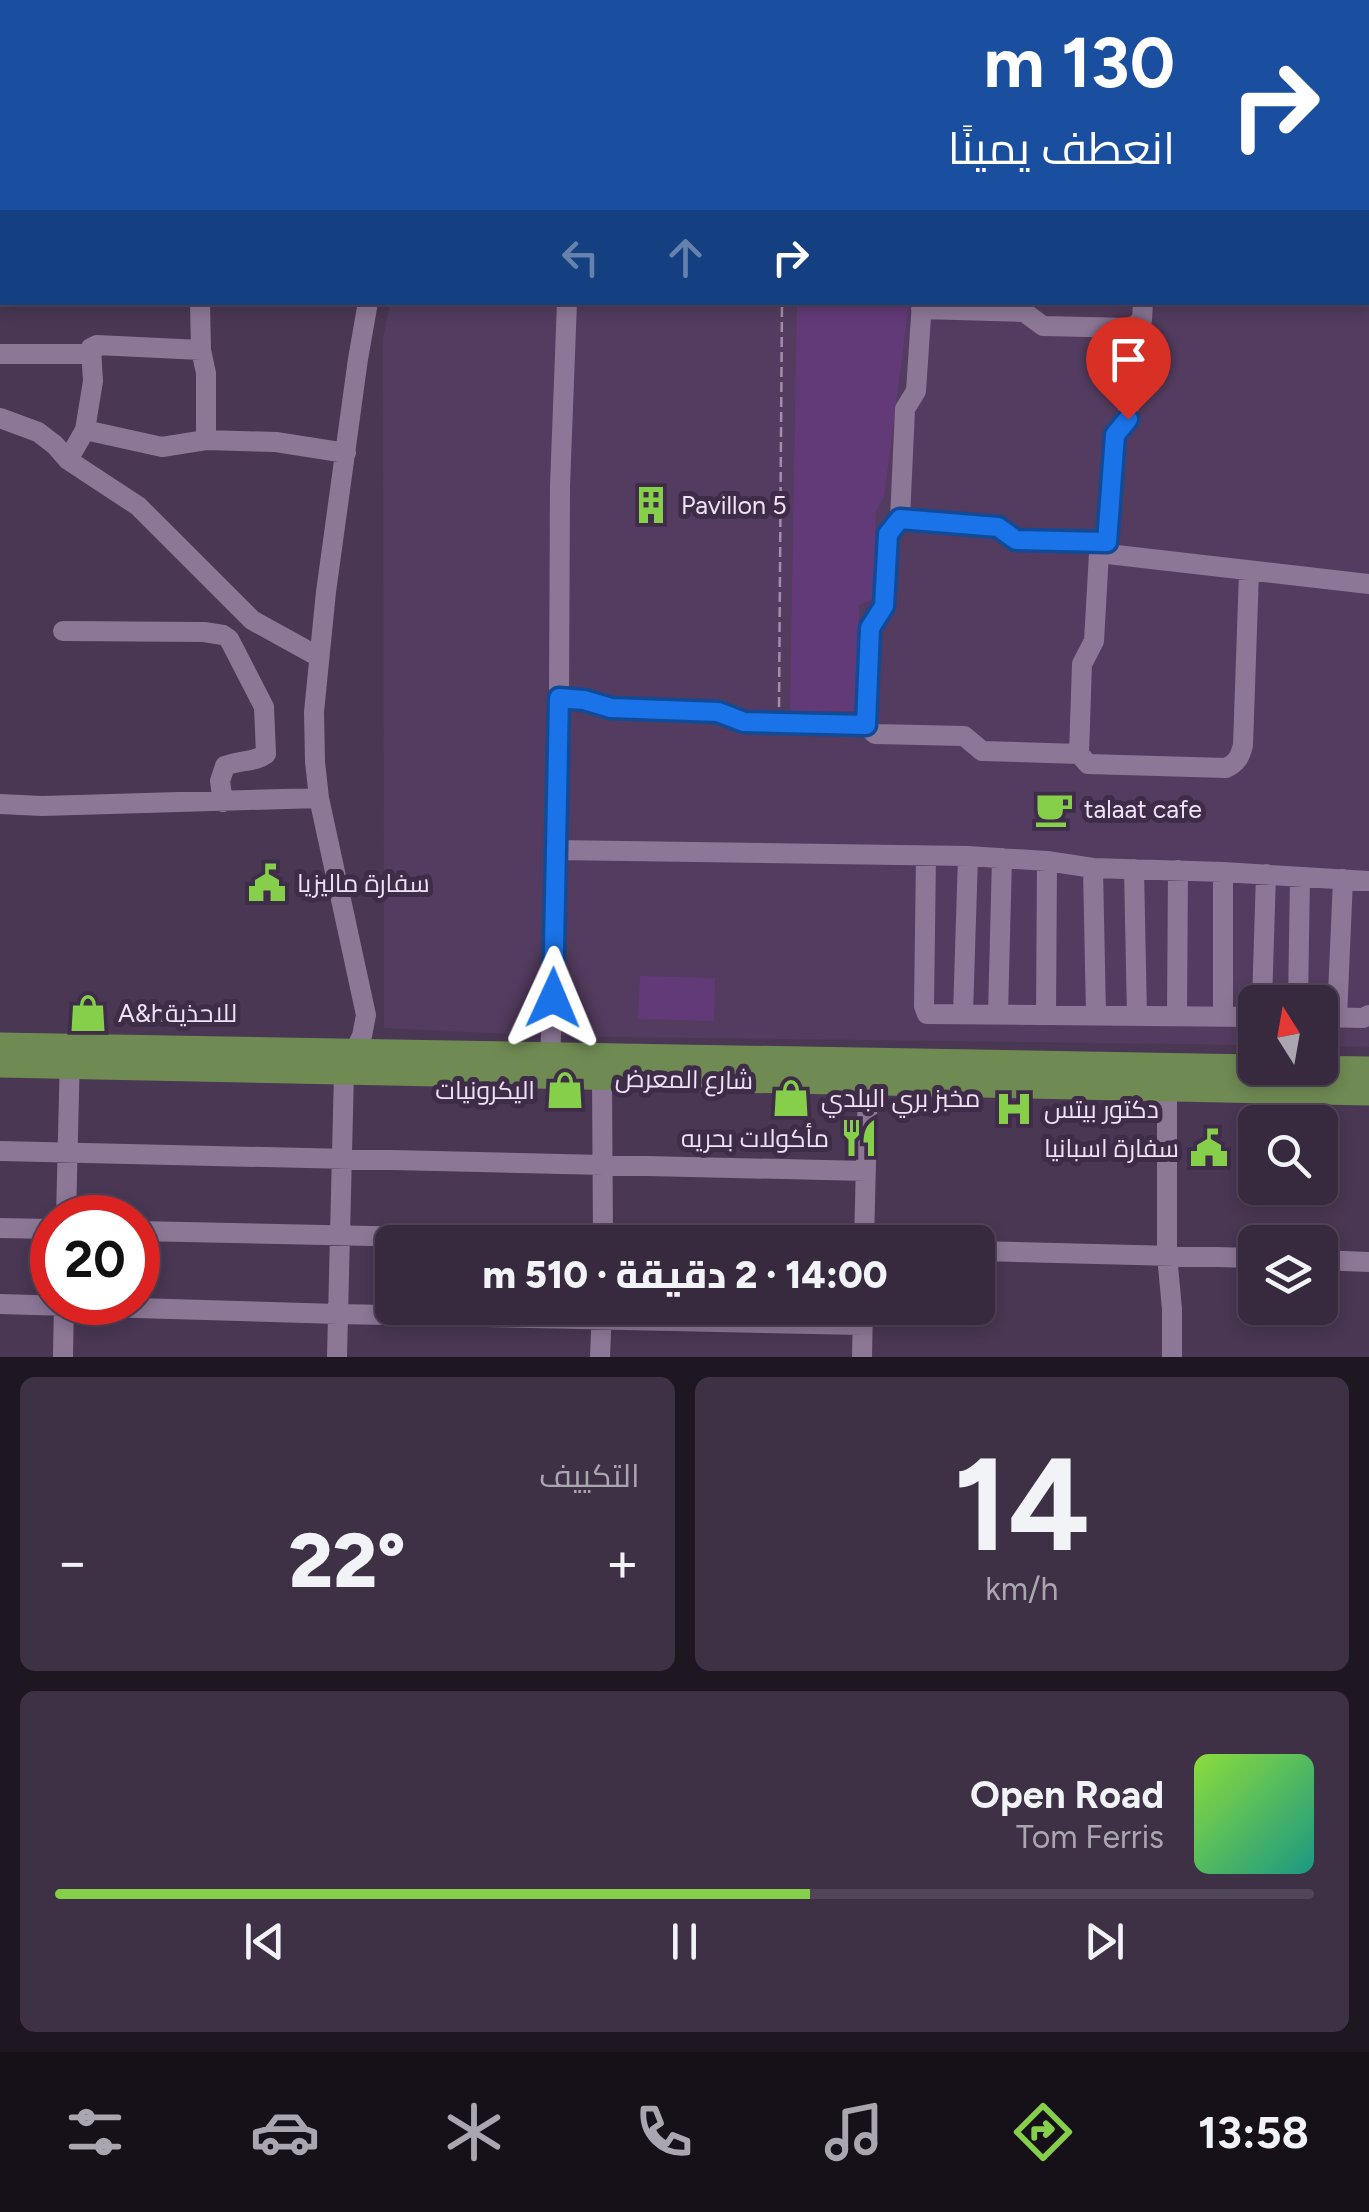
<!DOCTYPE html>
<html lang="ar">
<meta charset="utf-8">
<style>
body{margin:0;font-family:Figtree,Cairo,sans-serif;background:#3e3145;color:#f1f3f6;direction:rtl;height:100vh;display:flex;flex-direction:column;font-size:38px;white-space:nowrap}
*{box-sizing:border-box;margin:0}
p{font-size:32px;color:#aaa6b0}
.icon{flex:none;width:55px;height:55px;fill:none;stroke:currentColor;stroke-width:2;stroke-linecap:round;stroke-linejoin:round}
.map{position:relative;height:1357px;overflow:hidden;direction:ltr}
.panel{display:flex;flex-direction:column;gap:20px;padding:20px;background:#1e1722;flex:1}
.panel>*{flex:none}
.guide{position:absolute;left:0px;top:0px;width:1370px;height:305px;box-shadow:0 5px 15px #0003,0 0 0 2px #514558;direction:rtl;background:#1a4fa0;color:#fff;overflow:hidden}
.needle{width:65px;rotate:349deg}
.controls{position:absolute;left:1238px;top:985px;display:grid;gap:20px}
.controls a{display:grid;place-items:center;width:100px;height:100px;border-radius:15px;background:#37293e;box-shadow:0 5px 15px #0003,0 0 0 2px #514558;font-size:50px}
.speed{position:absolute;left:30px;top:1195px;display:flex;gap:20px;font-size:50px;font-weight:700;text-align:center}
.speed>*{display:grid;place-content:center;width:130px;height:130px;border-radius:50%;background:#37293e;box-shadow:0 5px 15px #0003,0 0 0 2px #514558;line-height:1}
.speed .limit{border:15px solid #d22;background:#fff;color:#111}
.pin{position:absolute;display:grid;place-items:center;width:85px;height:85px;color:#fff;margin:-102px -42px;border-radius:50% 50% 50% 0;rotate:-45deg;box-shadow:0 0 10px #0007}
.pin .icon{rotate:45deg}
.me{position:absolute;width:110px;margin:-55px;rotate:1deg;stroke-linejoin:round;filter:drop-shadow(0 0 8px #0008)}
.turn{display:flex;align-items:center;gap:35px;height:210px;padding:0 30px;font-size:45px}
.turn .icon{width:130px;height:130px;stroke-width:2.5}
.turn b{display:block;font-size:70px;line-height:85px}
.lanes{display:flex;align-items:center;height:95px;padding:0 30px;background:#0003;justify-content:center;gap:50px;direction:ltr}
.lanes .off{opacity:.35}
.big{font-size:75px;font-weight:800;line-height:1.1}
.panel .widget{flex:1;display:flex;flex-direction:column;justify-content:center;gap:15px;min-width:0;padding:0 35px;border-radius:15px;background:#3e3145}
.panel .dial{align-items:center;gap:0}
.dial b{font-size:130px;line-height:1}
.song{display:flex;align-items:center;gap:30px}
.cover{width:120px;height:120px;border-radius:15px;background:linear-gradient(135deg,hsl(90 70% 55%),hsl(170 70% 35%))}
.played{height:10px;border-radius:5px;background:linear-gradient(90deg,#86cf4b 60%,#514558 60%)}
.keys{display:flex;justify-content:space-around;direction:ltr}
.heat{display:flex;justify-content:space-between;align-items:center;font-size:55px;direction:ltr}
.panel .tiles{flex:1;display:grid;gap:20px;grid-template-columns:1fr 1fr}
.widget:last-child{grid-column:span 2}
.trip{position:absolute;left:375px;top:1225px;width:620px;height:100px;border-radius:15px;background:#37293e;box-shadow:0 5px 15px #0003,0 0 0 2px #514558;font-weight:800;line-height:100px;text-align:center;direction:rtl}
.tabs{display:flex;height:160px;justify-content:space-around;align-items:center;background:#161019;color:#aaa6b0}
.tabs .icon{width:70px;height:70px}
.tabs .on{color:#86cf4b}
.tabs b{font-size:45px;color:#f1f3f6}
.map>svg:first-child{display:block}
.built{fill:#533c5f}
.green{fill:#633a78}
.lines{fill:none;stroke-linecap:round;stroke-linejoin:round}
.path{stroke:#9e90a6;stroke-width:2.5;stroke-dasharray:10 5;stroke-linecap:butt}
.minor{stroke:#8c7797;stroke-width:20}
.major{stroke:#6f8a53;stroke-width:25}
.route-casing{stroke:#114b97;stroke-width:25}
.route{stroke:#1a73e8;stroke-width:18}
.labels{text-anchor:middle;stroke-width:10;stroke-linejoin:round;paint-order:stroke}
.poi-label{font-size:25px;fill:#eee2f4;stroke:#3f2c48;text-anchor:start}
.street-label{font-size:25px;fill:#eee2f4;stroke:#3f2c48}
</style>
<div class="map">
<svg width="1369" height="1357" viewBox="0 0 1369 1357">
<rect width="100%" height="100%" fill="#493753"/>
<path class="built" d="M497 0H1369V1047L1320 1046V1002H1255V1045L550 1036 384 1028 383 339 390 303 1368 302V2H495Z"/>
<path class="green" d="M797 303H909L884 497 876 511 873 599 859 605V711H790Z
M640 976 715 978 714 1021 638 1019Z"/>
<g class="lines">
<path class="path" d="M779 707 782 302"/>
<path class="minor" d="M448 0 454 2
M314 2 318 0
M1368 4 1369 2
M0 104 2 106
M0 255H2
M200 302 201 350 206 373V440
M921 309 1024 312 1043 326 1131 328 1142 320 1143 302
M0 354H92
M0 418 38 432 55 445 68 460 138 506 252 620 319 657
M85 430 162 447 206 440 276 442 346 453
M68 460 85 430 93 381 91 348 97 345 201 350
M900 519 998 527 1016 540 1107 542
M1099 553 1369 584
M63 631 204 632 223 635 229 639 264 707 266 754C256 762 239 760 225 766L220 781 223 802
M559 699 584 700 611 708 718 712 745 722 866 725 875 734 964 736 982 751 1079 754 1088 764 1226 768C1237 763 1240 757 1243 745L1249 572
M866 725 870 627 884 606 888 534 900 519 905 409 916 391 922 302
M1079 754 1082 664 1094 641 1099 553 1107 542 1115 435 1128 419 1131 328
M0 804 42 806 319 798
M555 850 968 856 1047 861 1093 868 1223 872 1369 881
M926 856 924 1006 927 1014 1255 1017
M1093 868 1096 1015
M1134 869 1137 1016
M1262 1002 1266 874
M1298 1002 1300 877
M963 1014 968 856
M998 1014 1002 858
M1046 1015 1047 861
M1177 1016 1178 870
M1223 1017V872
M1320 1017 1363 1018 1369 1015
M1337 1018 1343 879
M544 1064 550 1055 553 997 559 699 560 486 567 302
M602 1077 603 1242
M1167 1089V1255L1172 1309V1357
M0 1151 866 1171
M66 1218 70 1053
M0 1228 52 1229
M138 1231 652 1242
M864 1242 868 1083
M978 1251 1255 1258
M1320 1260 1369 1262
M0 1304 338 1314 862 1325
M63 1357 64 1302
M337 1357 344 1072 362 1036 366 1015 319 798 315 762 314 712 326 592 358 359 368 302
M600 1357 602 1308
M862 1357 863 1308"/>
<path class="major" d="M0 1045 1255 1067
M0 1065 1369 1093
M1301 1068 1369 1069"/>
</g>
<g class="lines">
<g class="route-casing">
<path id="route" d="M553 998 559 698 584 700 611 708 718 712 744 722 866 725 870 628 884 606 888 534 900 519 998 527 1016 540 1107 542 1115 435 1128 419"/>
</g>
<use href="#route" class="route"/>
</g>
<defs>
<g id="building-bare" transform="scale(3)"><path d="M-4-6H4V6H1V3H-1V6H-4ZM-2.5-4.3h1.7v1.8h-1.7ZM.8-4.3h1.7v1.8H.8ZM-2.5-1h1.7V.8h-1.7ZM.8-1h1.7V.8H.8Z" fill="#86cf4b" stroke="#3f2c48" stroke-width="2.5" paint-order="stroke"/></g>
<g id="cafe-bare" transform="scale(3)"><path d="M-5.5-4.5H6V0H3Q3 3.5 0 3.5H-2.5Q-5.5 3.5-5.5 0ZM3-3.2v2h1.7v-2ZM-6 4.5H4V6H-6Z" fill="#86cf4b" stroke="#3f2c48" stroke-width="2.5" paint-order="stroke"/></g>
<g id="civic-bare" transform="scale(3)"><path d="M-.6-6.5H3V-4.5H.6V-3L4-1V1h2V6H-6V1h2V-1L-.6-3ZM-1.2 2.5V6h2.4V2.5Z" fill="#86cf4b" stroke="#3f2c48" stroke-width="2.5" paint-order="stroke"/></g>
<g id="shop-bare" transform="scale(3)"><path d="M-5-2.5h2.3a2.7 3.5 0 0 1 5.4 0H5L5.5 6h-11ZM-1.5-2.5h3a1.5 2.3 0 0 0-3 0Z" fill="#86cf4b" stroke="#3f2c48" stroke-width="2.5" paint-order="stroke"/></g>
<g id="hospital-bare" transform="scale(3)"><path d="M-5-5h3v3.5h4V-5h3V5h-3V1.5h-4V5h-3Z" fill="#86cf4b" stroke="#3f2c48" stroke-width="2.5" paint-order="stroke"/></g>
<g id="restaurant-bare" transform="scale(3)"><path d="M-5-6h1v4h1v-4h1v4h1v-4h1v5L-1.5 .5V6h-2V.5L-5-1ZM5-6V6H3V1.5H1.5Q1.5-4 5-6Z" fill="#86cf4b" stroke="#3f2c48" stroke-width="2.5" paint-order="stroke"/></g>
</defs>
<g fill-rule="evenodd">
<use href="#building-bare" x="651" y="505"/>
<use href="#cafe-bare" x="1054" y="809"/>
<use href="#civic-bare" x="267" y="883"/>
<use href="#shop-bare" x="88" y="1013"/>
<use href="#shop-bare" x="565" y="1090"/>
<use href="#shop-bare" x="791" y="1098"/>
<use href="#hospital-bare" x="1014" y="1109"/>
<use href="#restaurant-bare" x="859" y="1138"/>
<use href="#civic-bare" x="1209" y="1148"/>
</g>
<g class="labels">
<g class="poi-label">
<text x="681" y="514">Pavillon 5</text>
<text x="1084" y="818">talaat cafe</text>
<text x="297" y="892">سفارة ماليزيا</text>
<text x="118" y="1022">A&amp;hللاحذية</text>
<text x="535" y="1099" text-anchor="end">اليكرونيات</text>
<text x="821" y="1107">مخبز بري البلدي</text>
<text x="1044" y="1118">دكتور بيتس</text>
<text x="829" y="1147" text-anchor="end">مأكولات بحريه</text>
<text x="1179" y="1157" text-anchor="end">سفارة اسبانيا</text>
</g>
<g class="street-label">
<text transform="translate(684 1079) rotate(1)" y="9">شارع المعرض</text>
</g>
</g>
</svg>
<div class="controls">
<a><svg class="needle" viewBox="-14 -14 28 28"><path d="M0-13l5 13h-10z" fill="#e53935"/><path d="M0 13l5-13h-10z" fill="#aaa6b0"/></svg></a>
<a><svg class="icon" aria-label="search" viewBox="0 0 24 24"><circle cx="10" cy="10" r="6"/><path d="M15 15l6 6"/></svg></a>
<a><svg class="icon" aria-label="layers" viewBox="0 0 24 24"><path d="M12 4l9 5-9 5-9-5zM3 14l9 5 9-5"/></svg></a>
</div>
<div class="speed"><div class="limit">20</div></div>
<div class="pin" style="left:1128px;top:419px;background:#d93025"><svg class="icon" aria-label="arrive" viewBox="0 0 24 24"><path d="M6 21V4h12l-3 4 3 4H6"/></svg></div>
<svg class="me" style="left:553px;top:998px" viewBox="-20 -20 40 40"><path d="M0-17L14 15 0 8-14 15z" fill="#1a73e8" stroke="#fff" stroke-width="4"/></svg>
<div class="trip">14:00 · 2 دقيقة · 510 m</div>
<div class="guide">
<div class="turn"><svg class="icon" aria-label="right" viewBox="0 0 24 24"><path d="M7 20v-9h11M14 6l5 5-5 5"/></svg><div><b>130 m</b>انعطف يمينًا</div></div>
<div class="lanes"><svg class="icon off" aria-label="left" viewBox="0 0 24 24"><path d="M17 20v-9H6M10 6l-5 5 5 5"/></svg><svg class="icon off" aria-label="ahead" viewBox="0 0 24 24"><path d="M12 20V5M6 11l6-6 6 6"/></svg><svg class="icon" aria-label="right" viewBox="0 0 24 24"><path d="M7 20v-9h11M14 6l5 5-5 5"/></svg></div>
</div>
</div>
<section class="panel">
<div class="tiles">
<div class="widget dial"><b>14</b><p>km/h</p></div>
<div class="widget"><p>التكييف</p>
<div class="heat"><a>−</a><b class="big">22°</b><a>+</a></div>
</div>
<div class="widget">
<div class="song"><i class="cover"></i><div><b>Open Road</b><p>Tom Ferris</p></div></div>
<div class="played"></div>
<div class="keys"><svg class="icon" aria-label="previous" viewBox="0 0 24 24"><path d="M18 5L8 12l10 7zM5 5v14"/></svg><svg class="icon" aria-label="pause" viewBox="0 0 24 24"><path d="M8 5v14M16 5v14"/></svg><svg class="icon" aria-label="next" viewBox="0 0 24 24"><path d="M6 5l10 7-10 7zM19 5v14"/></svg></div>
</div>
</div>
</section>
<nav class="tabs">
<b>13:58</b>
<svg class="icon on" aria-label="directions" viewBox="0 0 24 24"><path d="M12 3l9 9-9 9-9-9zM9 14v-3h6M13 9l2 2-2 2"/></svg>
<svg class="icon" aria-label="music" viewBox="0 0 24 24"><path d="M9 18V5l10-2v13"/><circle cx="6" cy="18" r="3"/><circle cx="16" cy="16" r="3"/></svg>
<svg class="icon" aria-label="phone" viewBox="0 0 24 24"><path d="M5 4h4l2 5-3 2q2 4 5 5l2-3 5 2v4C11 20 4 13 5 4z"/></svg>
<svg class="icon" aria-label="climate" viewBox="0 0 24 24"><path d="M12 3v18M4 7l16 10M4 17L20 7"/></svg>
<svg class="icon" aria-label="car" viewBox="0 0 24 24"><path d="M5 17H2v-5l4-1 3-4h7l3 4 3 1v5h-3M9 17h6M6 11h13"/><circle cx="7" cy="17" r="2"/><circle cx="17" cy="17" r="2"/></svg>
<svg class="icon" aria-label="filters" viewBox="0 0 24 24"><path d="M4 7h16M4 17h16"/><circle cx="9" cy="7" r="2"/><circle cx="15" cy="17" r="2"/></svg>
</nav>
